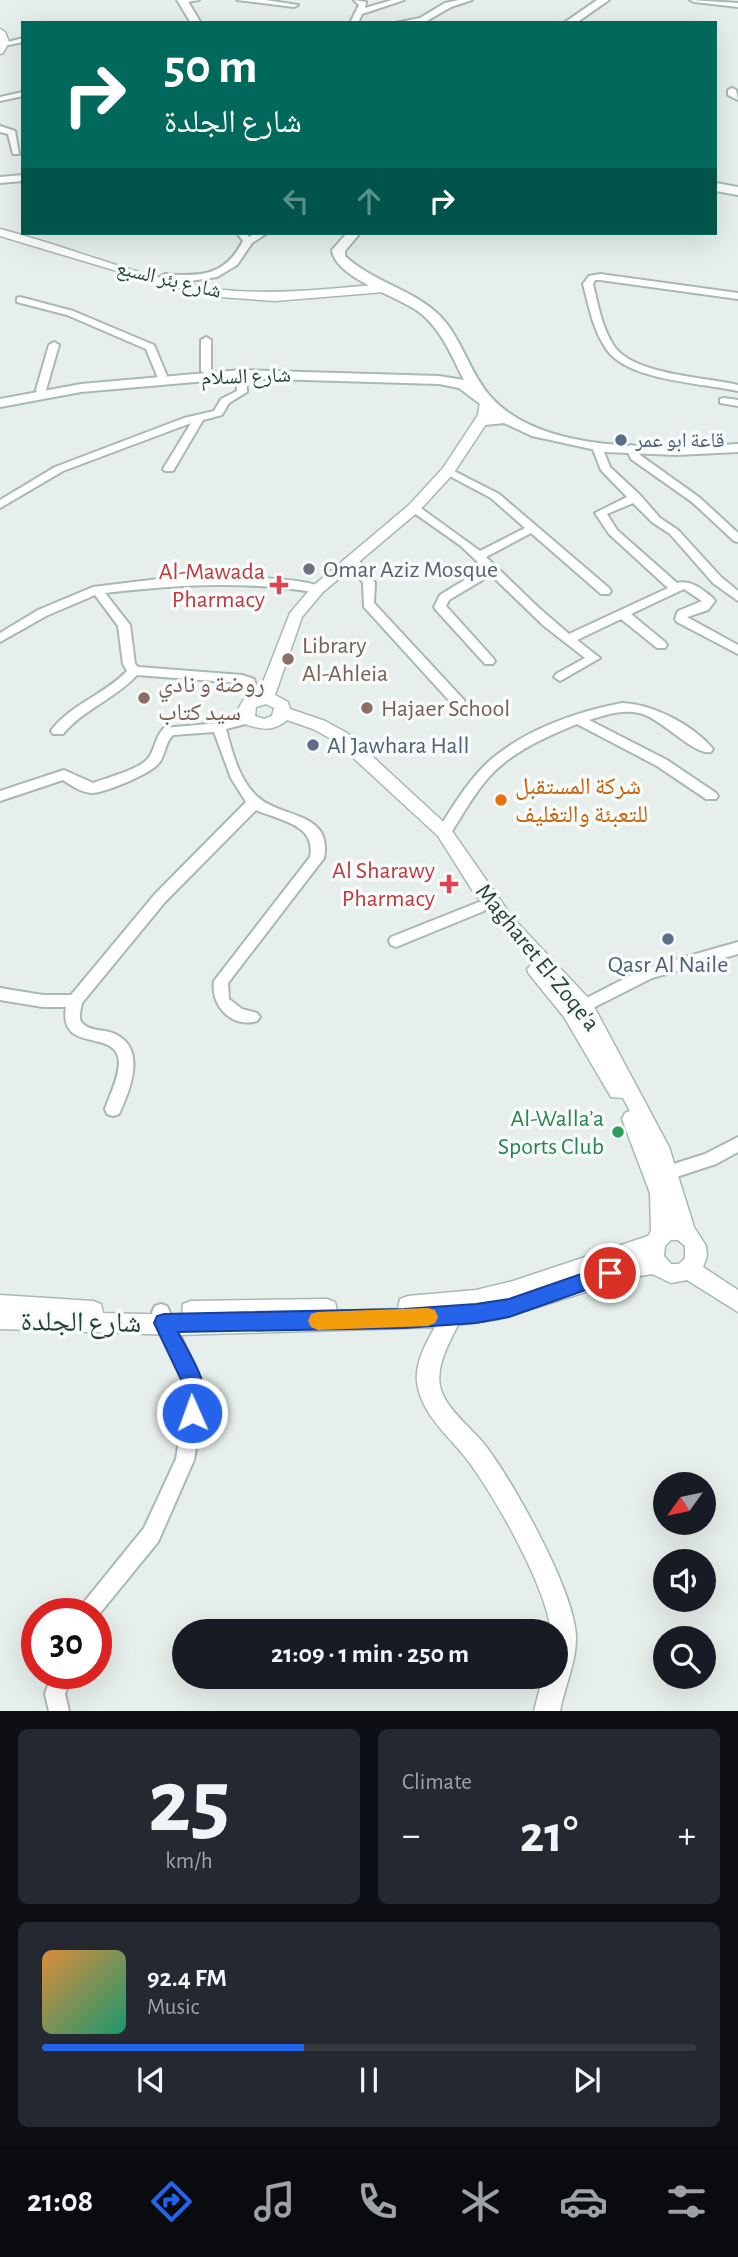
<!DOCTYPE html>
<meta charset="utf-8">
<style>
body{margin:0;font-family:"Alegreya Sans","Noto Naskh Arabic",sans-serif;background:#242831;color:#f1f3f6;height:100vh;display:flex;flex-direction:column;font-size:26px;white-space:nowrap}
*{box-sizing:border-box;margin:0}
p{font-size:23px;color:#9ea1a6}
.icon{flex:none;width:38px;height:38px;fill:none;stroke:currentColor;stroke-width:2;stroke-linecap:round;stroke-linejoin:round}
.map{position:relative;height:1711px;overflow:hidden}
.panel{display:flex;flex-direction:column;gap:18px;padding:18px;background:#0d0f14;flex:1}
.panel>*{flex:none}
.top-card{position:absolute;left:21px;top:21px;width:696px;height:214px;border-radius:0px;box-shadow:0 7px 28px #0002;background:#00695c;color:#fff;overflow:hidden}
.needle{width:46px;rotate:237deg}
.controls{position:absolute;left:653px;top:1472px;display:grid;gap:14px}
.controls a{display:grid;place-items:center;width:63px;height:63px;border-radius:50%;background:#171b24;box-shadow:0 7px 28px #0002;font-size:35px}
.speed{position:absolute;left:21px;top:1598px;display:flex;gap:14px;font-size:35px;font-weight:700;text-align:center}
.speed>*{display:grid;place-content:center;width:91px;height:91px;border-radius:50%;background:#171b24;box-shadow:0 7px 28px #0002;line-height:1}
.speed .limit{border:10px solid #d22;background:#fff;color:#111}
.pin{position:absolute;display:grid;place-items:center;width:60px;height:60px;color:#fff;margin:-30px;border:4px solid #fff;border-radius:50%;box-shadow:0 2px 7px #0007}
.me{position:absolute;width:77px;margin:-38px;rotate:358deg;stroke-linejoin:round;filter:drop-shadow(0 0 5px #0008)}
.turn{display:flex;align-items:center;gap:24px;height:147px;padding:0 28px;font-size:32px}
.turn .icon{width:91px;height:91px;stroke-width:2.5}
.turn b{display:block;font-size:49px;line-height:60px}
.lanes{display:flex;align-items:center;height:66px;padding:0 28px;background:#0003;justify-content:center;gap:35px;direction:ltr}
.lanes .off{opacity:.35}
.big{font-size:52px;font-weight:700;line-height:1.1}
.panel .card{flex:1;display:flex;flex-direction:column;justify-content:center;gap:10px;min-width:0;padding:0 24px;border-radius:10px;background:#242831}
.panel .dial{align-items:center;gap:0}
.dial b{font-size:91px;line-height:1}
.song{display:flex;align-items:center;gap:21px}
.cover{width:84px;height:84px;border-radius:10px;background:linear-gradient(135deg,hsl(30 70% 55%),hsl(160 70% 35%))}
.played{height:7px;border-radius:4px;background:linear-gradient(90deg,#2563eb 40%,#363941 40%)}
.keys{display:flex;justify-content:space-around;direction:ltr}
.heat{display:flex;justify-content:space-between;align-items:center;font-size:38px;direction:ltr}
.panel .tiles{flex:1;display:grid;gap:18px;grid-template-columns:1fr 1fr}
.card:last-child{grid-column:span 2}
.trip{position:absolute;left:172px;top:1619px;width:396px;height:70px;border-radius:35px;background:#171b24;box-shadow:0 7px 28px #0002;font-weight:700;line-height:70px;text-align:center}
.dock{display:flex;height:112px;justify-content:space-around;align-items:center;background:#090b0e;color:#9ea1a6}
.dock .icon{width:49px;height:49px}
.dock .on{color:#2563eb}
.dock b{font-size:32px;color:#f1f3f6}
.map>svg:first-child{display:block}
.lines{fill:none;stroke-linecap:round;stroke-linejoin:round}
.minor-casing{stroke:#a8b8b2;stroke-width:4}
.tertiary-casing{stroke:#a8b8b2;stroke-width:3}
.secondary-casing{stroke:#a4bbb3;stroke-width:4}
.minor{fill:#fff;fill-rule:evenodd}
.tertiary{fill:#fff;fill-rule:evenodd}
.secondary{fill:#fff;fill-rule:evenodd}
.route{fill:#2563eb;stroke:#184099;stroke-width:2}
.slow{fill:#f59e0b}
.service-dot{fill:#5c6f8a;stroke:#f7fbf9;stroke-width:2.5}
.worship-dot{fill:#6b7280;stroke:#f7fbf9;stroke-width:2.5}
.health-dot{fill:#e0444e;stroke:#f7fbf9;stroke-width:2.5}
.education-dot{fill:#8d6e63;stroke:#f7fbf9;stroke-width:2.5}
.food-dot{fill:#e8710a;stroke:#f7fbf9;stroke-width:2.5}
.leisure-dot{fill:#2e9e5b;stroke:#f7fbf9;stroke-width:2.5}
.labels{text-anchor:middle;stroke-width:7;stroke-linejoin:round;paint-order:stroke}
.far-street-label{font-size:21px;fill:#24423a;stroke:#f7fbf9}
.far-service-label{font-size:21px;fill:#4e5e75;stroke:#f7fbf9;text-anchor:start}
.worship-label{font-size:24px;fill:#5b616d;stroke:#f7fbf9;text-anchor:start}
.health-label{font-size:24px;fill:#be3a42;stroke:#f7fbf9;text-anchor:end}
.education-label{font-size:24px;fill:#785e54;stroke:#f7fbf9;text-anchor:start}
.service-label{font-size:24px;fill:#4e5e75;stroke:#f7fbf9;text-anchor:start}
.food-label{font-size:24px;fill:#c56008;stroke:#f7fbf9;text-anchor:start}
.street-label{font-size:24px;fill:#24423a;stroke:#f7fbf9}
.leisure-label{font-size:24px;fill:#27864d;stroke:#f7fbf9;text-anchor:end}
.near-street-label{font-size:28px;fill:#24423a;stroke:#f7fbf9}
</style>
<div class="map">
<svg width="738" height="1711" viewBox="0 0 738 1711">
<rect width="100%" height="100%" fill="#e6efeb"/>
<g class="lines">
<g class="minor-casing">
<path id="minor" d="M179 0H199L182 3Z
M237 0H265L298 5 294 7Z
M354 0 366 2 365 8 392 0H404L362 14 358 23H350L359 5Z
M459 0H472L451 7 425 22 395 23 420 18 445 3Z
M690 0 738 3V7L694 2Z
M23 38V42L4 46 0 44Z
M732 88 736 90 738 100 728 95V90Z
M23 92V96L0 101V97Z
M0 126 15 131 19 154H13L8 134 0 132Z
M23 175V181L0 183V177Z
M237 233H246L249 237 256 233H267L252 243 237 265 217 277 190 281 165 280 160 277 165 274C201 277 225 276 243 241Z
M600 274 738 293V299L600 280H595L593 284C598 305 602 328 614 346 634 375 705 377 738 385V391C703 383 629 381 607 350 593 331 589 306 583 284L589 276Z
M20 297 73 311 154 345 167 376 162 379 158 378 146 349 67 315 17 302V298Z
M206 337 211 340V371L206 374 201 371V340Z
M54 342 59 345 46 390 41 393 37 392 36 390 49 345Z
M241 371 246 374 247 392 229 403 222 415 203 420 173 471H165L163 469 191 423 63 471 0 508V500L55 467 184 418 214 411 221 399 237 391 236 374Z
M724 398 738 400V406L720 403V399Z
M597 444 602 447 610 467 640 495 660 518 678 530 721 577 738 591V601L713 583 670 534 652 522 633 503 607 514 617 530 677 583C691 579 703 590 713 598L715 601 708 610 687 617 738 645V654L677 622 675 619 678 611 702 601 684 589 631 614 665 642 667 645 665 648H657L621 619 577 640 600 658 560 681 554 677 556 674 585 658 544 626 491 575 449 600 446 606 493 658 495 661 493 664H485L436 610 434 607 440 595 484 568 461 546 410 510V506H418L480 551 525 528 491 498 444 473V469L448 468 499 494 609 588 611 591 609 594H601L531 533 486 557 539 608 569 634 668 588 609 534 595 513 627 497 601 470 592 447Z
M631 445 635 446 640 455 700 498 738 533V542L734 541 692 502 631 459 626 448Z
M353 556 357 557 375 583 374 603 464 700 465 703 464 706H454L364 607 363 583 347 560Z
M175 577C204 578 304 574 324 589L318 593C247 580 176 585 105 593L130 625 135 664 138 667 242 675 254 679 261 700 255 704 250 703 244 685 240 683 137 675C115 699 84 709 63 734H53L51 731 53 728C74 703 105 694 127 671L123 664 118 626 95 595 46 616 0 642V633L38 610 93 587Z
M622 703C653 704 693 725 713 749L711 752C694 756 660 717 639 713 622 709 605 715 589 720L667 760 716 793 718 796 716 799H706L657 766 577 724C546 737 511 752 489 777 473 795 462 816 449 836H439L437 832C451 809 466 784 485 765 521 731 575 712 622 703Z
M248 715 254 719 253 722 226 729C232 752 240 783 259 798 282 818 333 812 324 858L228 983 229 999 242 1009 257 1013 260 1017 257 1021C232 1029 210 1005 214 981L310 857C317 824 278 820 256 810L165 902 82 1003C81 1010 77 1019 83 1024 91 1032 106 1029 115 1034 147 1049 130 1090 119 1114L113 1116 107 1114 105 1109C110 1094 119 1078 119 1062 117 1027 58 1055 66 1007H43L0 1000V988L43 995H71L155 894 246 802 231 778 214 732 173 735C164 743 166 756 158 764 150 774 106 792 93 793 82 793 72 786 63 780L0 801V791L64 770 93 783C106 778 142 769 149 757 156 747 155 737 164 728L219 723Z
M479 902 484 903 486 907 484 911 396 947 391 945 389 941 391 937Z
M738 942V954L652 978 581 1014 576 1016 571 1014 568 1010 571 1006 643 969Z
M738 1137V1152L716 1164 667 1180 661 1178 659 1173 661 1168 705 1154Z
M161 1304 167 1306 205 1389 194 1460 158 1542 96 1618V1614H77L80 1607 144 1528 176 1459 187 1389 152 1312 155 1306Z
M52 1673H72L65 1694 69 1711H49L45 1694Z"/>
</g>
<g class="tertiary-casing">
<path id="tertiary" d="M0 29 5 32 9 42 3 53 0 54Z
M0 229C72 247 149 282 223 290 277 295 330 289 384 284L390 288 384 292 275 301 220 297 157 283 0 236Z
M487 398 494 402 492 415 453 474 419 511 323 592 302 617 275 695 288 702 290 709 325 721 347 733 450 828 512 917 591 1001 669 1147 694 1227 706 1246 707 1256 703 1267 738 1290V1312L687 1280 671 1283 652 1274 634 1277 499 1319 458 1325C449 1343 436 1365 440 1386 445 1409 471 1427 485 1445 514 1483 568 1581 575 1627 580 1655 565 1684 560 1711H534L543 1676H555V1631H551C545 1584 497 1501 469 1462 451 1438 421 1415 417 1382 415 1363 426 1343 435 1327L178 1335 0 1329V1295L93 1301 101 1304 103 1313 182 1315 183 1304 191 1301 327 1299 335 1302 337 1311 398 1309 400 1299 408 1296 476 1290 513 1281 648 1236 651 1231 650 1193 622 1119 625 1113 630 1111 623 1098 611 1097 564 1017 529 974 527 969 533 963 474 893 438 836 335 741 313 729 287 720C272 733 259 729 242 723L237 711 244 699 258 695 290 613 313 586 409 505 443 468 478 415 480 402ZM266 704 274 708 272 716 264 719 255 716 256 707ZM671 1240H678L685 1246V1258L679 1264H671L664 1256 665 1246Z"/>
</g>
<g class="secondary-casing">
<path id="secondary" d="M177 0H187L201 23H191Z
M597 0H609L576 23H564Z
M716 183 738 187V195L716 191Z
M347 233H360L345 251V256C373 282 412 289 439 315 462 338 469 372 490 396 542 456 666 448 738 444V452L677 455 605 452 532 436 504 423 475 426V420L492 413 459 388 439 384 241 378 81 392 0 407V399L81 384 241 370 439 376 464 380C451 355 442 330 419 312 398 296 335 278 332 250Z"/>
</g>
<use href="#minor" class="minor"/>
<use href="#tertiary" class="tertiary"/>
<use href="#secondary" class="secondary"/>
</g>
<path class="route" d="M610 1264 617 1267 620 1273 617 1279 509 1317 476 1323 404 1328 178 1332C193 1361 214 1387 200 1420L192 1423 185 1420 182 1413 186 1390 154 1323 157 1316 164 1314 404 1309 476 1304 509 1299Z"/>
<path class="slow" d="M428 1308 435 1310 438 1317 435 1323 428 1326 318 1330 311 1327 308 1321 311 1314 318 1312Z"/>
<g class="service-dot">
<circle cx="621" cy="440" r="7"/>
<circle cx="313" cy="745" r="7"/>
<circle cx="668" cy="939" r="7"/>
</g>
<circle class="worship-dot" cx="309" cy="569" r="7"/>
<g class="health-dot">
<path d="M275.5 574.5h7v7h7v7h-7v7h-7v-7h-7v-7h7z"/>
<path d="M445.5 873.5h7v7h7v7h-7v7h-7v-7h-7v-7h7z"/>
</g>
<g class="education-dot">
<circle cx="288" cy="659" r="7"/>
<circle cx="144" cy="698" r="7"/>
<circle cx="367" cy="708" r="7"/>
</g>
<circle class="food-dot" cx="501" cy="800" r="7"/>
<circle class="leisure-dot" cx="618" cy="1132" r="7"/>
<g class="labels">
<g class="far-street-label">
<text transform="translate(169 279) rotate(13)" y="7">شارع بئر السبع</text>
<text transform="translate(246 376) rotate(-2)" y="7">شارع السلام</text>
</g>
<g class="far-service-label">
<text x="635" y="447">قاعة ابو عمر</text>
</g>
<g class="worship-label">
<text x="323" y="577">Omar Aziz Mosque</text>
</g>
<g class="health-label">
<text x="265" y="579">Al-Mawada<tspan x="265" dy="28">Pharmacy</tspan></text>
<text x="435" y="878">Al Sharawy<tspan x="435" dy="28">Pharmacy</tspan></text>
</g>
<g class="education-label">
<text x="302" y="653">Library<tspan x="302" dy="28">Al-Ahleia</tspan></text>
<text x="158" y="692">روضة و نادي<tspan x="158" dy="28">سيد كتاب</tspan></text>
<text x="381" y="716">Hajaer School</text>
</g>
<g class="service-label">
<text x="327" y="753">Al Jawhara Hall</text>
<text x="668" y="972" text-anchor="middle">Qasr Al Naile</text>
</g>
<g class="food-label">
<text x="515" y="794">شركة المستقبل<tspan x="515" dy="28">للتعبئة والتغليف</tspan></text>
</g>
<g class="street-label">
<text transform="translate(538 957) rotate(51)" y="8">Magharet El-Zoqe'a</text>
</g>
<g class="leisure-label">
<text x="604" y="1126">Al-Walla’a<tspan x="604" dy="28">Sports Club</tspan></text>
</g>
<g class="near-street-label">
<text transform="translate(81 1321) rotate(1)" y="10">شارع الجلدة</text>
</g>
</g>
</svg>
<div class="controls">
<a><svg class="needle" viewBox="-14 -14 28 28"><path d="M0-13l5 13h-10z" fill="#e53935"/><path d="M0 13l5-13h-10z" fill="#9ea1a6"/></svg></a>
<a><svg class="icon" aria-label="sound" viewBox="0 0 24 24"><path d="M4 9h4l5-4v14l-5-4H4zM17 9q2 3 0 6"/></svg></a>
<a><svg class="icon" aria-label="search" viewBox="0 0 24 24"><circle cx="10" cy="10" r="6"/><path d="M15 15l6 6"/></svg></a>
</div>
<div class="speed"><div class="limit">30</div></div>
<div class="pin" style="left:610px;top:1273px;background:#d93025"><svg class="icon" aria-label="arrive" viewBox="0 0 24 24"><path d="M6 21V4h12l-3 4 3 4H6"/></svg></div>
<svg class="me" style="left:192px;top:1413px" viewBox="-20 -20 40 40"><circle r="17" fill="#2563eb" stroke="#fff" stroke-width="3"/><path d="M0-11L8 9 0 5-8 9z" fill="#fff"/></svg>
<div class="trip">21:09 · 1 min · 250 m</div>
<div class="top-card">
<div class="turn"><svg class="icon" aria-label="right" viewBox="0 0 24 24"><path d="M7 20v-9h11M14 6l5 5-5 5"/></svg><div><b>50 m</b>شارع الجلدة</div></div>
<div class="lanes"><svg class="icon off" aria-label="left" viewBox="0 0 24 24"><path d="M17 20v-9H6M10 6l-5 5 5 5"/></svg><svg class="icon off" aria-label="ahead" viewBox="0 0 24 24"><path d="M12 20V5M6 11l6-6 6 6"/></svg><svg class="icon" aria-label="right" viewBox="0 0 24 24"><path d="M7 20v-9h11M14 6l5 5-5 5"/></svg></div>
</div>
</div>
<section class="panel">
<div class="tiles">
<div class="card dial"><b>25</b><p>km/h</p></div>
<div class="card"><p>Climate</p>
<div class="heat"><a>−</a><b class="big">21°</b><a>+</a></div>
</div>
<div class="card">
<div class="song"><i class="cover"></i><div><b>92.4 FM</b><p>Music</p></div></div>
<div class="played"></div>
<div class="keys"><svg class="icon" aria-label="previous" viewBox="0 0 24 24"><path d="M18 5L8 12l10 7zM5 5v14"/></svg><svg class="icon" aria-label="pause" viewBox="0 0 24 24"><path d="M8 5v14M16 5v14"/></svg><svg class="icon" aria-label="next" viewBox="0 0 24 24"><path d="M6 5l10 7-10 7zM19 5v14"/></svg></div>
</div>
</div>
</section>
<nav class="dock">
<b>21:08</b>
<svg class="icon on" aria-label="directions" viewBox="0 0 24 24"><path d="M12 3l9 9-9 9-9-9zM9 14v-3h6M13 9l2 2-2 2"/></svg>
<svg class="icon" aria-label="music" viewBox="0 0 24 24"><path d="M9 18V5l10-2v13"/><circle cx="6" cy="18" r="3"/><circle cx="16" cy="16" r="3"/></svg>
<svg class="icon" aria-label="phone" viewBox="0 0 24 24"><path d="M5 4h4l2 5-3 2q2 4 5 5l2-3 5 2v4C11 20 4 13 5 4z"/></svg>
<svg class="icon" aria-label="climate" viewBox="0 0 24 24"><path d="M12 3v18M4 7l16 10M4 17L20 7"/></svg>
<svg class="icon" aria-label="car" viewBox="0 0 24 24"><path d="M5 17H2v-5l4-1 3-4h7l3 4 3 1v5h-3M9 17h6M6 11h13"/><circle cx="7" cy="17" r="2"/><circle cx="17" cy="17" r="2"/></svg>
<svg class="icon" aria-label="filters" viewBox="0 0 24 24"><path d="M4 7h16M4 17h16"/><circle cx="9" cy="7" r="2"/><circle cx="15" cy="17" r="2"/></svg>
</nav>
